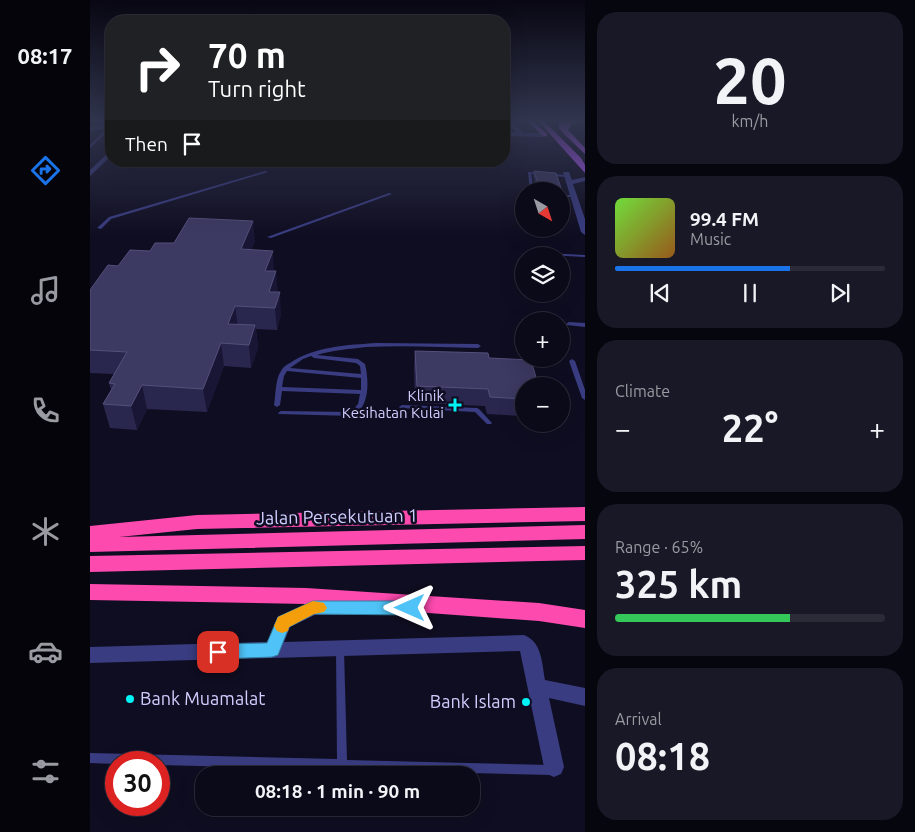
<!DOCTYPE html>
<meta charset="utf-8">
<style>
body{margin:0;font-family:Ubuntu,sans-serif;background:#191826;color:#f1f3f6;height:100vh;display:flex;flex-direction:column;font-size:19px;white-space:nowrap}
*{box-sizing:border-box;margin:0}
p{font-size:16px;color:#9a9aa2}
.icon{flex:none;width:28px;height:28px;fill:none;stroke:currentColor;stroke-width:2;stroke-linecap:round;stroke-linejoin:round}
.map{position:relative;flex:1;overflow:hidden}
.panel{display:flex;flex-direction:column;gap:12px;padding:12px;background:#06060e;width:330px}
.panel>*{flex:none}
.guide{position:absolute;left:15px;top:15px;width:405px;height:152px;border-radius:20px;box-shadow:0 5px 20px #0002,0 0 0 1px #2b2b38;background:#202124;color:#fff;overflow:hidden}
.needle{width:32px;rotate:141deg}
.fabs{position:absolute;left:425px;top:182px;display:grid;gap:10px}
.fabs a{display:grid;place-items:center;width:55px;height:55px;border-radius:50%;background:#0b0a19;box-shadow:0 5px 20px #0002,0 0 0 1px #2b2b38;font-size:25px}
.speed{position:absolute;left:15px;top:751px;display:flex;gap:10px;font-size:25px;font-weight:700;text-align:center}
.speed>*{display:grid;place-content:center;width:65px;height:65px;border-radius:50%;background:#0b0a19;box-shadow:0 5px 20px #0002,0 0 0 1px #2b2b38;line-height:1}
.speed .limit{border:8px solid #d22;background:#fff;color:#111}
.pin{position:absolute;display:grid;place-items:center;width:42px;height:42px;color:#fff;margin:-21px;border-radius:10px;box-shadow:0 2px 8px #0006}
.me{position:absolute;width:55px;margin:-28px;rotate:270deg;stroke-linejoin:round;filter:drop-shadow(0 0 4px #0008)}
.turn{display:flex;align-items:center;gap:18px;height:105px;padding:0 20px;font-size:22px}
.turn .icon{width:65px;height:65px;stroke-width:2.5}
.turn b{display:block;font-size:35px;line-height:42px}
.then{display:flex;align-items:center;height:48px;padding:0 20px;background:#0003;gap:10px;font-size:19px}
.big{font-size:38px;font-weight:600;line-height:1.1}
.panel .card{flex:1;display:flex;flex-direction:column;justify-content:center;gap:8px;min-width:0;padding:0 18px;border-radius:20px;background:#191826}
.panel .dial{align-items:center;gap:0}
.dial b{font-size:65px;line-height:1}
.song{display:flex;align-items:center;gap:15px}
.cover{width:60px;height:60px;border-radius:8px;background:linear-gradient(135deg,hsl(100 70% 55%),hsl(30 70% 35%))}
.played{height:5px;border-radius:2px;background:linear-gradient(90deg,#1a73e8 65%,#2b2b38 65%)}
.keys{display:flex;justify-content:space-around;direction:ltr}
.heat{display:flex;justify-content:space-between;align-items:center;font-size:28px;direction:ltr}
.charge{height:8px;border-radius:4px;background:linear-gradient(90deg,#34c759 65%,#2b2b38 0)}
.trip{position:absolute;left:105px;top:766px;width:285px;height:50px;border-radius:20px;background:#0b0a19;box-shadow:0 5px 20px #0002,0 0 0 1px #2b2b38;font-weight:600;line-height:50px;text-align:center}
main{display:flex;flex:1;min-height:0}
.tab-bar{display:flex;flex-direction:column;width:90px;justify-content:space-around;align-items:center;background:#04040a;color:#9a9aa2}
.tab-bar .icon{width:35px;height:35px}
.tab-bar .current{color:#1a73e8}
.tab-bar b{font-size:22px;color:#f1f3f6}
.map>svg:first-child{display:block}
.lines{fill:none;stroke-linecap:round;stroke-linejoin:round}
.lane{fill:#393c80;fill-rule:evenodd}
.street{fill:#393c80;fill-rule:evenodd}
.primary{fill:#b156fd;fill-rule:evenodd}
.highway{fill:#fd4aaf;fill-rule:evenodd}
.wall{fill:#2a274f}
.shaded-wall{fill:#181535}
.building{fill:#3c3962;stroke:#53507b}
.route{fill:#4fc3f7;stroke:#337fa1}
.slow{fill:#f59e0b}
.poi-dot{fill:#02f3f6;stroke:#0f0d21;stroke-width:2}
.labels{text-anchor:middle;stroke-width:5;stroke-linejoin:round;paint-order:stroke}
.poi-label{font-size:15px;fill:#d0ceff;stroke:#0f0d21;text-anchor:end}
.near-street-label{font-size:18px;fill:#d0ceff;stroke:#0f0d21}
.near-poi-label{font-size:18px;fill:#d0ceff;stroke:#0f0d21;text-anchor:start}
</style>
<main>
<nav class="tab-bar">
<b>08:17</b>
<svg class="icon current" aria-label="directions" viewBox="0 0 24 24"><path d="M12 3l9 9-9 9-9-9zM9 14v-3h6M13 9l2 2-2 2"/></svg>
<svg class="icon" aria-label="music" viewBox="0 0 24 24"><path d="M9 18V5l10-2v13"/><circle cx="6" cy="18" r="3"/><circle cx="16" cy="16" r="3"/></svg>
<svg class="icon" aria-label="phone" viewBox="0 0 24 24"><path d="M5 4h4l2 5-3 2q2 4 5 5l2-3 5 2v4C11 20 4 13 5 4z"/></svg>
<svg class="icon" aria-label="climate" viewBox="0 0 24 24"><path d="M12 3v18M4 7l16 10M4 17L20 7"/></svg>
<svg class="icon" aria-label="car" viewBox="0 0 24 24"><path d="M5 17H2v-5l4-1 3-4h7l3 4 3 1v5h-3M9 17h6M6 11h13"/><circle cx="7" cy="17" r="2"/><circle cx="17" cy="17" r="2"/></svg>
<svg class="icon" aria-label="filters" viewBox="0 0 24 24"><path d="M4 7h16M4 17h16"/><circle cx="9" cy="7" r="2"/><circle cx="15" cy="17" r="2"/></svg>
</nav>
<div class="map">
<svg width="495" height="832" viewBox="0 0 495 832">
<rect width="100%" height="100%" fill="#0f0d21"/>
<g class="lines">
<path class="lane" d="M20 125H21V128L0 148V145Z
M175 171 178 172 21 219 11 229 7 228 19 217Z
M438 172 476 175 478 176 476 177 441 174 444 191H440Z
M299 193 302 194 181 238 177 237Z
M471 195H483L485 196 483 197H471Z
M455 253 495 255V257L457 255H455Z
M479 322 495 323V327L477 325 476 324Z
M287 343 388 344 391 346 388 348C351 347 314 345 276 347 260 349 243 350 227 355L268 359 275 364C279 380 280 407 263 416L189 414 188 413 191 411 261 412 268 404 270 394 192 391 190 405 187 407 185 406 184 405C186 394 185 380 191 371 193 367 196 365 200 363 225 346 258 345 287 343ZM221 356 224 358 266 363 270 366 271 374 200 368 213 359ZM197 371 271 378V390L192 387 194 376Z
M482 359 485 361 495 390V400L492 398 479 361Z
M312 405 387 408 389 409 402 423 401 424H397L385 412 310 408 309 407Z
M250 646 253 647 254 650 257 760 459 765 463 763 467 764 468 768 465 774 461 775 69 765V762H26V764L0 763V753L247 759 246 650 247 647Z"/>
<path class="street" d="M414 120H420L434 133H455L458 135 455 137 414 136V132H426Z
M21 124V128L0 131V127Z
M21 150V156L0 176V170Z
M473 172H479L482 180 495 177V181L483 184 495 219V235L491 232Z
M223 601H283L289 603 291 608 289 613 283 615H225L200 627 194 642 434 635C452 642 452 663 455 680L495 688V706L459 698 474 767 471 774 464 777 457 774 454 767 430 651 0 663V647L177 642 188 617Z"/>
<path class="primary" d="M436 120H442L457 134V136H453Z
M449 120H453L491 158 495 165V173L449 122Z
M469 120H473L475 125 478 122 493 120 482 124 478 130 495 148V154L472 132 469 128Z"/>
<path class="highway" d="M495 507V521L107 529 29 537 495 525V539L0 552V526L107 515Z
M495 546V560L0 572V556Z
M0 584 216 588 449 603 495 610V628L449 621 216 604 0 600Z"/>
</g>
<path class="wall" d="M444 171 471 188 470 191H447L443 176Z
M165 241 161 250 184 271 191 314 187 330 166 329 168 348 161 368 134 366 117 412 57 409 47 430 20 428 13 404 21 390 19 383 24 374 0 373V290L28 266 84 243Z
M325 351 447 381 446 386H434V416L397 414 395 406 325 403 324 367Z"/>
<path class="shaded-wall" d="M163 221 165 241 153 270 151 249Z
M183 251 184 271H175Z
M186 271 188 293 179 292Z
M190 292 191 314 187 330 185 308Z
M145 306 148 328 138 324Z
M165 325 168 348 161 368 159 345Z
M131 343 134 366 117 412 113 389Z
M52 385 57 409 47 430 41 406Z"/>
<path class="building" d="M444 171 466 173 471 188 449 187Z
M99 218 163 221 151 249 183 251 175 271H186L179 292H190L185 308 145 306 138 324 165 325 159 345 131 343 113 389 52 385 41 406 13 404 25 384 19 383 37 352 0 350V290L18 265 28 266 40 250 60 251 65 243H84Z
M325 351 398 353 399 358 441 360 447 381H440L442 386H434V399L400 397 398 389 327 386Z"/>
<linearGradient id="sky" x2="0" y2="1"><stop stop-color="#080712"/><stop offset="0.51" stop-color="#31354e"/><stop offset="1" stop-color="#31354e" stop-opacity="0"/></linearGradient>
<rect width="495" height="236" fill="url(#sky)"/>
<path class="route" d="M223 601H320L325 603 327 608 325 613 320 615 224 614 199 627 188 655 182 657 128 659 122 657 120 652 122 646 128 644 177 643 188 617Z"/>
<path class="slow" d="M223 601 234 603 237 608 234 612 224 614 199 627 198 631 192 633 187 631 184 626 188 617Z"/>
<g class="poi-dot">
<path d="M362.5 397.5h5v5h5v5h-5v5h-5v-5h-5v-5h5z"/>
<circle cx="40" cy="699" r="5"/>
<circle cx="436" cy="702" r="5"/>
</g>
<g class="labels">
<g class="poi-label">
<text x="354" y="401">Klinik<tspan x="354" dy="17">Kesihatan Kulai</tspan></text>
</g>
<g class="near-street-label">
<text transform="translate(247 517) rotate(-1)" y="6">Jalan Persekutuan 1</text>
</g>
<g class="near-poi-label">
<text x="50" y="705">Bank Muamalat</text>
<text x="426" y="708" text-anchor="end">Bank Islam</text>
</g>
</g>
</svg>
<div class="fabs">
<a><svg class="needle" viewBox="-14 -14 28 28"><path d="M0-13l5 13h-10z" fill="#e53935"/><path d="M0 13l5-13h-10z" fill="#9a9aa2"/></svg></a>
<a><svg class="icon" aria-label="layers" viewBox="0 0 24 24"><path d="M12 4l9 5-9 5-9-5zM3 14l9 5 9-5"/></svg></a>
<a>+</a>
<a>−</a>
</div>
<div class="speed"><div class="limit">30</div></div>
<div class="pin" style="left:128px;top:652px;background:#d93025"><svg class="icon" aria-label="arrive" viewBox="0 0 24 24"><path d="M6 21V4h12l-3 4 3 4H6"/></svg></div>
<svg class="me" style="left:320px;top:608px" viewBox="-20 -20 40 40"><path d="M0-17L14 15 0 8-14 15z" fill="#4fc3f7" stroke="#fff" stroke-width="4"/></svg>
<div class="trip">08:18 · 1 min · 90 m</div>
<div class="guide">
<div class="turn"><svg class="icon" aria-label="right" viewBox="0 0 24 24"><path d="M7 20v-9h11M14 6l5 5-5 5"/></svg><div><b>70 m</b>Turn right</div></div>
<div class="then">Then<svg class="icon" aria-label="arrive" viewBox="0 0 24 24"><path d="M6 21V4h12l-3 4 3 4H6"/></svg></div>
</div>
</div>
<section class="panel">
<div class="card dial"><b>20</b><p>km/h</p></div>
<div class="card">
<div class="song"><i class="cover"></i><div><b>99.4 FM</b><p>Music</p></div></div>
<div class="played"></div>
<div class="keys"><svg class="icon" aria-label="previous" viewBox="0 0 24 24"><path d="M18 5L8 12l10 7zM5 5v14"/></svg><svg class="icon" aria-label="pause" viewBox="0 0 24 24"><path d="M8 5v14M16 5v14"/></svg><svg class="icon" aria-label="next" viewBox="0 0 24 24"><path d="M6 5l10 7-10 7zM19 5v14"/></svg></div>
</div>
<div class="card"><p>Climate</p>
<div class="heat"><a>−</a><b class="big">22°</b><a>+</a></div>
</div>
<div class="card"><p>Range · 65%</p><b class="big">325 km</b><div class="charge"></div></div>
<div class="card"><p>Arrival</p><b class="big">08:18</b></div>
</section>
</main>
